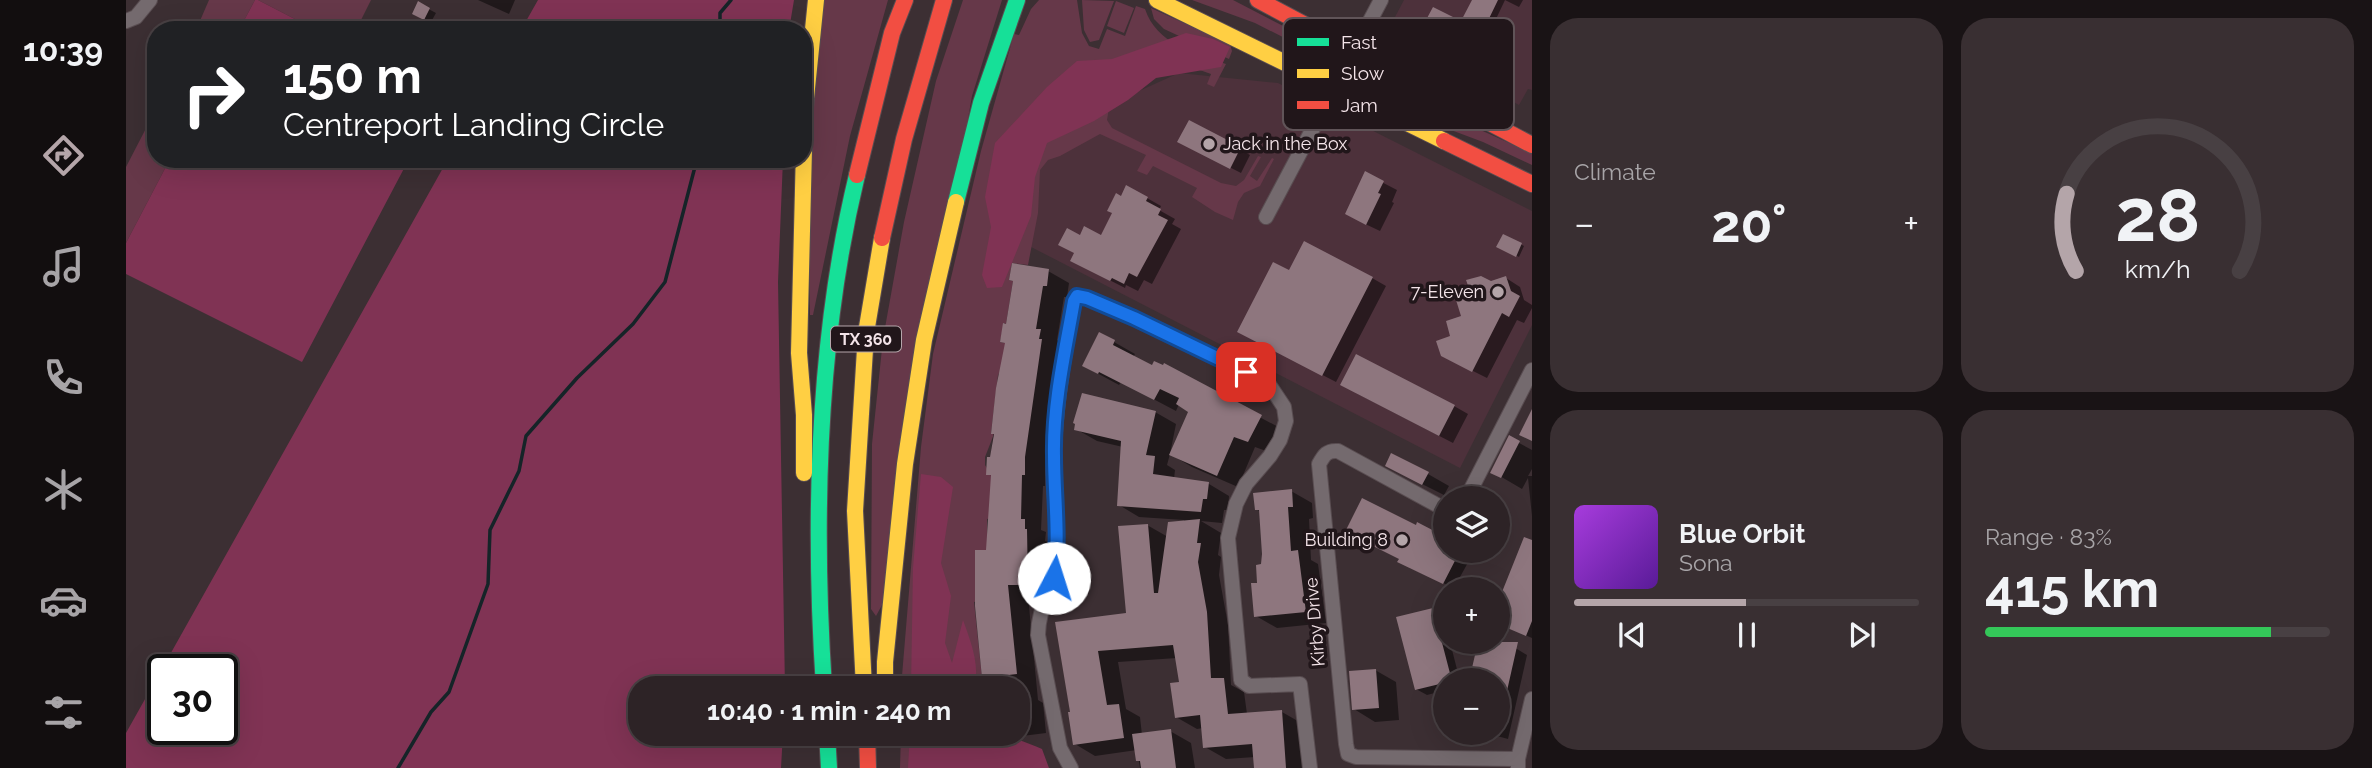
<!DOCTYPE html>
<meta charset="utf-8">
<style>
body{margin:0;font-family:Raleway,sans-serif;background:#392f32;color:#f1f3f6;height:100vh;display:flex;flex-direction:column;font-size:26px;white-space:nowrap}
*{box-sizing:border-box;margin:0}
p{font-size:23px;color:#a7a4a7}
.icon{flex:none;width:38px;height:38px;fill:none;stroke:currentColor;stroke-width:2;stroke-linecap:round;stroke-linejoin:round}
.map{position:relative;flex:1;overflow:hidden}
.details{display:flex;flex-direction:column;gap:18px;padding:18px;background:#191315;width:840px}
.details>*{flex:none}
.banner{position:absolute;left:21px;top:21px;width:665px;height:147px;border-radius:28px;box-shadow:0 7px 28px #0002,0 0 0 2px #484043;background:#202124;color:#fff;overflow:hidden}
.fabs{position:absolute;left:1307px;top:486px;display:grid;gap:14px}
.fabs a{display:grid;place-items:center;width:77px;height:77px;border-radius:50%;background:#2d2326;box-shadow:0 7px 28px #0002,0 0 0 2px #484043;font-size:35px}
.speed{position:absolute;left:21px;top:654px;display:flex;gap:14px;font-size:35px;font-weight:700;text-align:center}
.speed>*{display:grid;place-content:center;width:91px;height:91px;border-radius:50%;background:#2d2326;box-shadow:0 7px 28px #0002,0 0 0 2px #484043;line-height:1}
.speed .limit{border:4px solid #111;border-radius:10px;background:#fff;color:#111}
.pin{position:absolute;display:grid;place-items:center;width:60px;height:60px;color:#fff;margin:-30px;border-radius:14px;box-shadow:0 4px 10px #0006}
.me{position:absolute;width:77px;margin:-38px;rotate:5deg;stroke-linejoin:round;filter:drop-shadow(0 0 5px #0008)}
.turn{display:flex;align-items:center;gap:24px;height:147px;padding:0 21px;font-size:32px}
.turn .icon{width:91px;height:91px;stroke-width:2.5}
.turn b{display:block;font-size:49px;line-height:60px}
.big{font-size:52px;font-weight:700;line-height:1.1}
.details .tile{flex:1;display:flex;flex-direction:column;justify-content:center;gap:10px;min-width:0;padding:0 24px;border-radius:28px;background:#392f32}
.details .dial{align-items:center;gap:0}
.dial svg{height:182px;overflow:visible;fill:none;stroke:#484043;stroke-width:7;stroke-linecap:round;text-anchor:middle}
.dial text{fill:#f1f3f6;stroke:none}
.song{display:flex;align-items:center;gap:21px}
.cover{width:84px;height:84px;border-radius:10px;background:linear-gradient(135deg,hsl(280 70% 55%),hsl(270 70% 35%))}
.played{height:7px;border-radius:4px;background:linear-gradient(90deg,#b4a5a9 50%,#484043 50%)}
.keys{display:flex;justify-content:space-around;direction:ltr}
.heat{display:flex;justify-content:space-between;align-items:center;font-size:38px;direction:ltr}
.charge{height:10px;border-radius:5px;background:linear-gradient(90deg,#34c759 83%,#484043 0)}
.details .tiles{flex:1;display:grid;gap:18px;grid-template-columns:repeat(2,1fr)}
.trip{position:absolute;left:502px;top:676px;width:402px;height:70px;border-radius:28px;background:#2d2326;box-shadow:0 7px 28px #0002,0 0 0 2px #484043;font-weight:700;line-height:70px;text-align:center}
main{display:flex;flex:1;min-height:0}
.menu{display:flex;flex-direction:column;width:126px;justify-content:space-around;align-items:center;background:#120e0f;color:#a7a4a7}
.menu .icon{width:49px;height:49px}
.menu .active{color:#b4a5a9}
.menu b{font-size:32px;color:#f1f3f6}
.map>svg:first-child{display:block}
.built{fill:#4d313b}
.green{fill:#663849}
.forest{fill:#803354;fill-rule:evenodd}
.shadow{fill:#0007}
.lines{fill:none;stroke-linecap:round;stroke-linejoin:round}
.stream{stroke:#152428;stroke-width:3.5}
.building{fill:#8e767e}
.street-casing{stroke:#594d51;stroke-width:16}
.fast-casing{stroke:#594d51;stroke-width:18}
.slow-casing{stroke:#594d51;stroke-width:18}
.jam-casing{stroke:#594d51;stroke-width:18}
.street{stroke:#746a6e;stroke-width:14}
.fast{stroke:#16e098;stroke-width:16}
.slow{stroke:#ffcf43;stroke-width:16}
.jam{stroke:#f24e42;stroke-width:16}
.route-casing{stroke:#114b97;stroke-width:18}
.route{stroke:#1a73e8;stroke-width:12}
.poi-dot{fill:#b4a5a9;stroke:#21161a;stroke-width:2.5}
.labels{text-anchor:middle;stroke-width:7;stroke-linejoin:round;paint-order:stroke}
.shield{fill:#21161a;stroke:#b5a6ab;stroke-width:2}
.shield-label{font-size:16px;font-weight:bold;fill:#f4e4e9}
.poi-label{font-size:18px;fill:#f4e4e9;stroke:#21161a;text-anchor:end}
.street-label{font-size:18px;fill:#f4e4e9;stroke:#21161a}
.key{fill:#21161a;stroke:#605458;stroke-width:2}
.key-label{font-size:19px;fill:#f4e4e9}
</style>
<main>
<nav class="menu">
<b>10:39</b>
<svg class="icon active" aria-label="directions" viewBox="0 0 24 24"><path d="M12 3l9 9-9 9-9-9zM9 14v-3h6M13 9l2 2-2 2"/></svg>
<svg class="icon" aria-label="music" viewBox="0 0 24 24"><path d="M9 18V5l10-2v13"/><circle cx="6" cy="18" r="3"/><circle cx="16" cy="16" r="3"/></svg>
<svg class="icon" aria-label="phone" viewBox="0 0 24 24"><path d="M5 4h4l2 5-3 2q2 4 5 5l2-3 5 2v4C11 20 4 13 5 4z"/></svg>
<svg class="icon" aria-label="climate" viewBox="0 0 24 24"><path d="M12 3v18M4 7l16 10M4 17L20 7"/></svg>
<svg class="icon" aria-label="car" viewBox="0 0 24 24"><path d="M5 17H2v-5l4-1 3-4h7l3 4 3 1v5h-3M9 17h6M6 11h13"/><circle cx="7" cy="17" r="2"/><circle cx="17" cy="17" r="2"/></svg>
<svg class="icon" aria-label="filters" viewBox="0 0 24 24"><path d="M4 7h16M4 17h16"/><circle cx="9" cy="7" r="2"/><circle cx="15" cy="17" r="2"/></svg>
</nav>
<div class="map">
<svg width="1406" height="768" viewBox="0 0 1406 768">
<rect width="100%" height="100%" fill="#3c2f33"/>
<path class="built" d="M1278 0H1406V90L1402 89 1393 105 1260 34Z
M1053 73 1152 83 1406 211V325L1334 468 878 233 886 173 982 105Z"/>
<path class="green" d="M83 0H129L113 30H70Z
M132 0H245L230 30H190Z
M696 0H762L724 136 687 315H684L682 121Z
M837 0H876L846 96 756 605 750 616 745 609 746 444 757 339 778 222 810 81Z
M913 0H951L956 33 963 46 973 49 981 29 999 36 1010 6 1019 9C1030 43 1068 54 1100 64L1088 87 1081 84 1085 74 1068 68H1047L984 102 981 120 986 128 1095 183 1110 186 1118 180 1132 156 1135 157 1124 176 1131 181 1146 158 1148 159 1134 186 1118 193 1112 202 1107 220 1089 212 1066 197 1071 188 1027 166 1021 175 1011 171 1020 155 974 134 934 156 922 160 914 170 912 213 902 265 886 263 883 280 887 281 880 324 878 323 874 342 889 345 872 375 865 433 868 434 859 457V465L865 475 866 518 861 519V535L865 550H849V584L852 601 848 602 856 678 853 688H775L795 447 807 354 855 151 888 34 893 35 905 9Z
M956 0 988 1 973 40 964 42 958 30Z
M1066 0H1107L1194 45 1190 54 1129 23Z
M990 1 1008 8 998 33 981 26Z
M1025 8 1104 44 1106 51 1103 59 1038 29 1028 19Z
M1245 80C1297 108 1353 127 1406 154V165L1357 142 1325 130 1242 89Z
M30 109V159H44L0 243V167Z
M775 733H847L842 768H774Z"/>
<path class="forest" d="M129 0H132L190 30H113Z
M412 0H668L663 30H395Z
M1060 33 1087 39 1104 47 1095 67 1030 78 1002 100 968 121 921 143 909 177 905 216 876 287 861 288 856 275 865 227 859 197 869 143 921 87 951 61 986 59Z
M44 159H283L176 362 0 274V243Z
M322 159H657L652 282 659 688H514V733H657L655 768H0V733ZM96 670V730H37V670Z
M795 474 815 477 827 487 815 563 825 596 819 643 826 663 837 620C843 637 857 671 846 688H785L787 568Z
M784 733H829L830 741C842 743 851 738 863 736 882 734 899 742 916 749L923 768H782Z"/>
<path class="shadow" d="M352 0H389L383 14Z
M1347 0H1397L1393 7 1379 0 1361 38 1371 43 1359 67 1295 34 1336 23Z
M293 4 310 13 305 22 288 13Z
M1063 122 1124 155 1115 173 1064 147Z
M1240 174 1271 190 1266 202 1268 203 1254 231 1235 222Z
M996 198H1021L1035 206 1033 210 1049 219 1046 224 1055 229 1026 284 1018 280 1012 291 1000 285 999 288 960 268 955 237H976Z
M1378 236 1398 246 1393 257 1373 246Z
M922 271 943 283 941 297H938L931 340 935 343 936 353 919 470V486H917L915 530 920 532 919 541 922 542V596H902L912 700 917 703 920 733 871 739 862 733H892V688H858L850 606 862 552 867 476 862 474 882 326Z
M1164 273 1246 278 1260 286 1210 382 1127 339Z
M1380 278 1394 287 1398 300 1406 305V308L1398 323 1391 320 1361 378 1331 363 1327 338 1348 298 1365 283Z
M974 334 1009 354 1007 357 1027 367 1038 366 1156 429 1143 452 1129 447 1112 487 1066 467 1044 454 1041 465 1049 470 1048 479 1083 484 1103 496 1102 510H1098L1096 523 1075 521 1095 533 1092 555 1095 557 1093 575 1102 625 1105 685 1118 692 1121 714 1156 712 1177 724 1179 768H1130L1129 757 1100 759 1079 747 1077 728 1071 729 1050 717 1055 684 1051 658 992 662 1000 709 1014 717 1016 735 1044 731 1065 743 1069 768H1014L1011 750 969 756 949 744 931 623 1002 615 1021 525 1042 537 1058 522V520L1013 517 993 505 997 447 971 441 950 429 1029 412 1050 424 1044 454H1045L1064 412 1053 404 1050 411 995 382 993 385 958 366Z
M1230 393 1328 406 1342 414 1327 443Z
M1384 438 1406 450V469L1402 476H1406V516L1402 478 1396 489 1367 472Z
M1302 474 1323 486 1318 495 1282 477Z
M1165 491 1186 503 1187 518 1183 519 1185 560 1192 564 1200 623 1151 628 1130 616 1137 566 1135 512 1130 509Z
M1292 525 1320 539V551H1335L1345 557 1328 588 1284 568 1275 559Z
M1406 542V638L1372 623V606Z
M1307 610 1317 616 1320 642H1324L1334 681H1320V690L1301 695 1290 689Z
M1363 642 1391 649 1401 655 1382 739 1360 733H1372V681Z
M1249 670 1270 682 1273 720 1249 722 1228 709Z"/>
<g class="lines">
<path class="stream" d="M594 30V13L605 0
M272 768 305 712 323 692 362 584 364 530 393 471 400 436 451 378 507 324 539 282 571 159"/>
</g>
<path class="building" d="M1346 0H1372L1356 33 1366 38 1352 65 1292 35 1307 7 1335 21Z
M292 1 304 8 298 20 286 14Z
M1063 120 1115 147 1104 169 1051 142Z
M1239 171 1258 181 1252 193 1255 194 1240 225 1219 214Z
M1000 185 1022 197 1020 201 1035 209 1032 215 1042 220 1011 277 1003 273 998 284 986 278 984 281 944 261 948 253 932 245 941 228 954 235 958 226 975 235 986 213 981 211 990 193 995 196Z
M1377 234 1396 243 1390 257 1370 247Z
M1178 241 1247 277 1196 376 1111 332 1147 262 1163 270Z
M886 263 923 269 921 286H917L910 329H915L913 339H916L899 457V475H896L895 519H899V529H901L902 585H882L891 674 856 678 849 606V550H860L865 475H860L861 457H864L868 434H865L870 388 879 343 874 342 877 323 880 324 887 281 883 280Z
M1355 276 1365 281 1380 276 1385 291 1394 296 1383 317 1376 313 1346 372 1315 356 1310 341 1324 336 1320 321 1335 316 1330 300 1346 297 1340 280Z
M973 332 989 340 987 345 1026 365 1028 361 1037 365 1038 363 1136 415 1122 442 1108 437 1091 476 1043 455 1062 412 1050 404 1053 398 1034 389 1028 400 973 372 972 374 956 366Z
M1230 354 1329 405 1313 436 1214 385Z
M956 393 1030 411 1020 455 1029 456 1027 474 1083 482 1081 499H1077L1075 512 991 506 995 441 948 430 949 424 947 423Z
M1406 409V441L1393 435Z
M1383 435 1394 441 1375 478 1364 473Z
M1265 453 1303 472 1296 485 1259 466Z
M1166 489 1167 507H1162L1165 551 1172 550 1180 612 1128 617 1125 583H1131L1130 565 1135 564 1136 554 1133 510H1129L1127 493Z
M1236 498 1290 525 1291 522 1316 535 1314 539 1320 541V551H1334L1317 584 1271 562 1273 559 1219 532Z
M1074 519 1071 543H1075L1072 562 1081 612 1085 678H1098L1102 714 1156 710 1160 768H1128L1126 744 1077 748 1074 715 1049 718 1044 683 1053 682 1047 645 972 651 981 705 993 704 998 738 947 745 942 712H944L929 622 1000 613 992 526 1022 524 1028 593H1032L1042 522Z
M1398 537 1406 540V621L1400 636 1372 624V591L1376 592Z
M1307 608 1326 681 1289 690 1270 617Z
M1352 642H1392L1376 713H1372V681H1343Z
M1250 669 1253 708 1226 710 1223 671Z
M1045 729 1050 768H1015L1014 761H1010L1006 734Z"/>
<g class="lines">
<g class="street-casing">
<path id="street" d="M0 21 10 17 24 0
M1140 217 1255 0
M1340 499 1406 370
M1320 510 1212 451C1201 450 1198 455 1193 464L1220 744 1222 754 1230 757 1392 759V768
M1392 759 1406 699
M945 768 934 748 912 635C912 604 931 584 931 553 932 519 926 484 928 450 930 400 939 351 948 301L951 296 961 298 1008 318 1120 372 1144 386 1158 407 1160 421 1154 440 1144 456 1120 484 1110 504 1102 538 1115 680 1123 686 1174 684 1184 768"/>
</g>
<g class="fast-casing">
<path id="fast" d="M830 202 855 103 891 0
M698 688C687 520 691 340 731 175
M701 733 703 768"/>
</g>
<g class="slow-casing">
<path id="slow" d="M1031 0 1318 141
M678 473V415L673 353 679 108 690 0
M738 688 729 511 740 333 756 238
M759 688V662L779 464 798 340 830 202"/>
</g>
<g class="jam-casing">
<path id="jam" d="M1132 0 1406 145
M1318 141 1406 184
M731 175 766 33 779 0
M756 238 778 139 818 0
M741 733 742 768"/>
</g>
<use href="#street" class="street"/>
<use href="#fast" class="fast"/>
<use href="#slow" class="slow"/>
<use href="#jam" class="jam"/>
</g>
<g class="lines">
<g class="route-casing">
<path id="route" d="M928 578C934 537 928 496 928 455 927 404 939 352 948 301L951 296 961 298 1008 318 1120 372"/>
</g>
<use href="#route" class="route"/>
</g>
<g class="poi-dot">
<circle cx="1083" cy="144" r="7"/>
<circle cx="1372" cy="292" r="7"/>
<circle cx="1276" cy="540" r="7"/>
</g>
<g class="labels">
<rect class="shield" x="705" y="326.5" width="70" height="25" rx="5"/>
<g class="shield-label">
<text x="740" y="345">TX 360</text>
</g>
<g class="poi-label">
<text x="1097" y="150" text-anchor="start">Jack in the Box</text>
<text x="1358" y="298">7-Eleven</text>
<text x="1262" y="546">Building 8</text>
</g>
<g class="street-label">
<text transform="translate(1189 622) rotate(-95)" y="6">Kirby Drive</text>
</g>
</g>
<rect x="1157" y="18" width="231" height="112" rx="10" class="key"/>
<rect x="1171" y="38" width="32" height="8" fill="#16e098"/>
<rect x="1171" y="69" width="32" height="9" fill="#ffcf43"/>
<rect x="1171" y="101" width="32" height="8" fill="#f24e42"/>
<g class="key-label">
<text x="1215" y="49">Fast</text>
<text x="1215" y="80">Slow</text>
<text x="1215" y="112">Jam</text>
</g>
</svg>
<div class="fabs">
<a><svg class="icon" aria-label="layers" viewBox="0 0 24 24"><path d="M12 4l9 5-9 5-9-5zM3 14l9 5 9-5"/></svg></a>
<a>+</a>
<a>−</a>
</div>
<div class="speed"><div class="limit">30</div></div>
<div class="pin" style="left:1120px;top:372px;background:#d93025"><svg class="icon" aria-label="arrive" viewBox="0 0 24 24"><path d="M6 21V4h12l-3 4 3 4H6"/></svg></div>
<svg class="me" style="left:928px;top:578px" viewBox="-20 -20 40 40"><circle r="19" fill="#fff"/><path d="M0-13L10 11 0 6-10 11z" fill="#1a73e8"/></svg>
<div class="trip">10:40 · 1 min · 240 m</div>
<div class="banner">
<div class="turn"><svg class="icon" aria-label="right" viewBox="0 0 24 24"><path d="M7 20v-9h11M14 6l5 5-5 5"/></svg><div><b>150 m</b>Centreport Landing Circle</div></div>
</div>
</div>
<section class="details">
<div class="tiles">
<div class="tile"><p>Climate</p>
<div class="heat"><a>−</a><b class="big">20°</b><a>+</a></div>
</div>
<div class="tile dial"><svg viewBox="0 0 100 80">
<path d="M14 69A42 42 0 1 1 86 69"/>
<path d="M14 69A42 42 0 0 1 10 35" stroke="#b4a5a9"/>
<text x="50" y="56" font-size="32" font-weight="700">28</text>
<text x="50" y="72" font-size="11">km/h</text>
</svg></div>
<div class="tile">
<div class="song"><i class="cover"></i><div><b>Blue Orbit</b><p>Sona</p></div></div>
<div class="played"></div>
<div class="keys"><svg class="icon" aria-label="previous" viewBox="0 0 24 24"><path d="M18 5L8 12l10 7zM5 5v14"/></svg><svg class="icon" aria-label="pause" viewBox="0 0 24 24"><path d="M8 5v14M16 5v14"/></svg><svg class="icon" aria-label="next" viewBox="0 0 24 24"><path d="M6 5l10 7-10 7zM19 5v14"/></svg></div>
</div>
<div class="tile"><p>Range · 83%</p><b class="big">415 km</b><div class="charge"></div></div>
</div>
</section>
</main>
